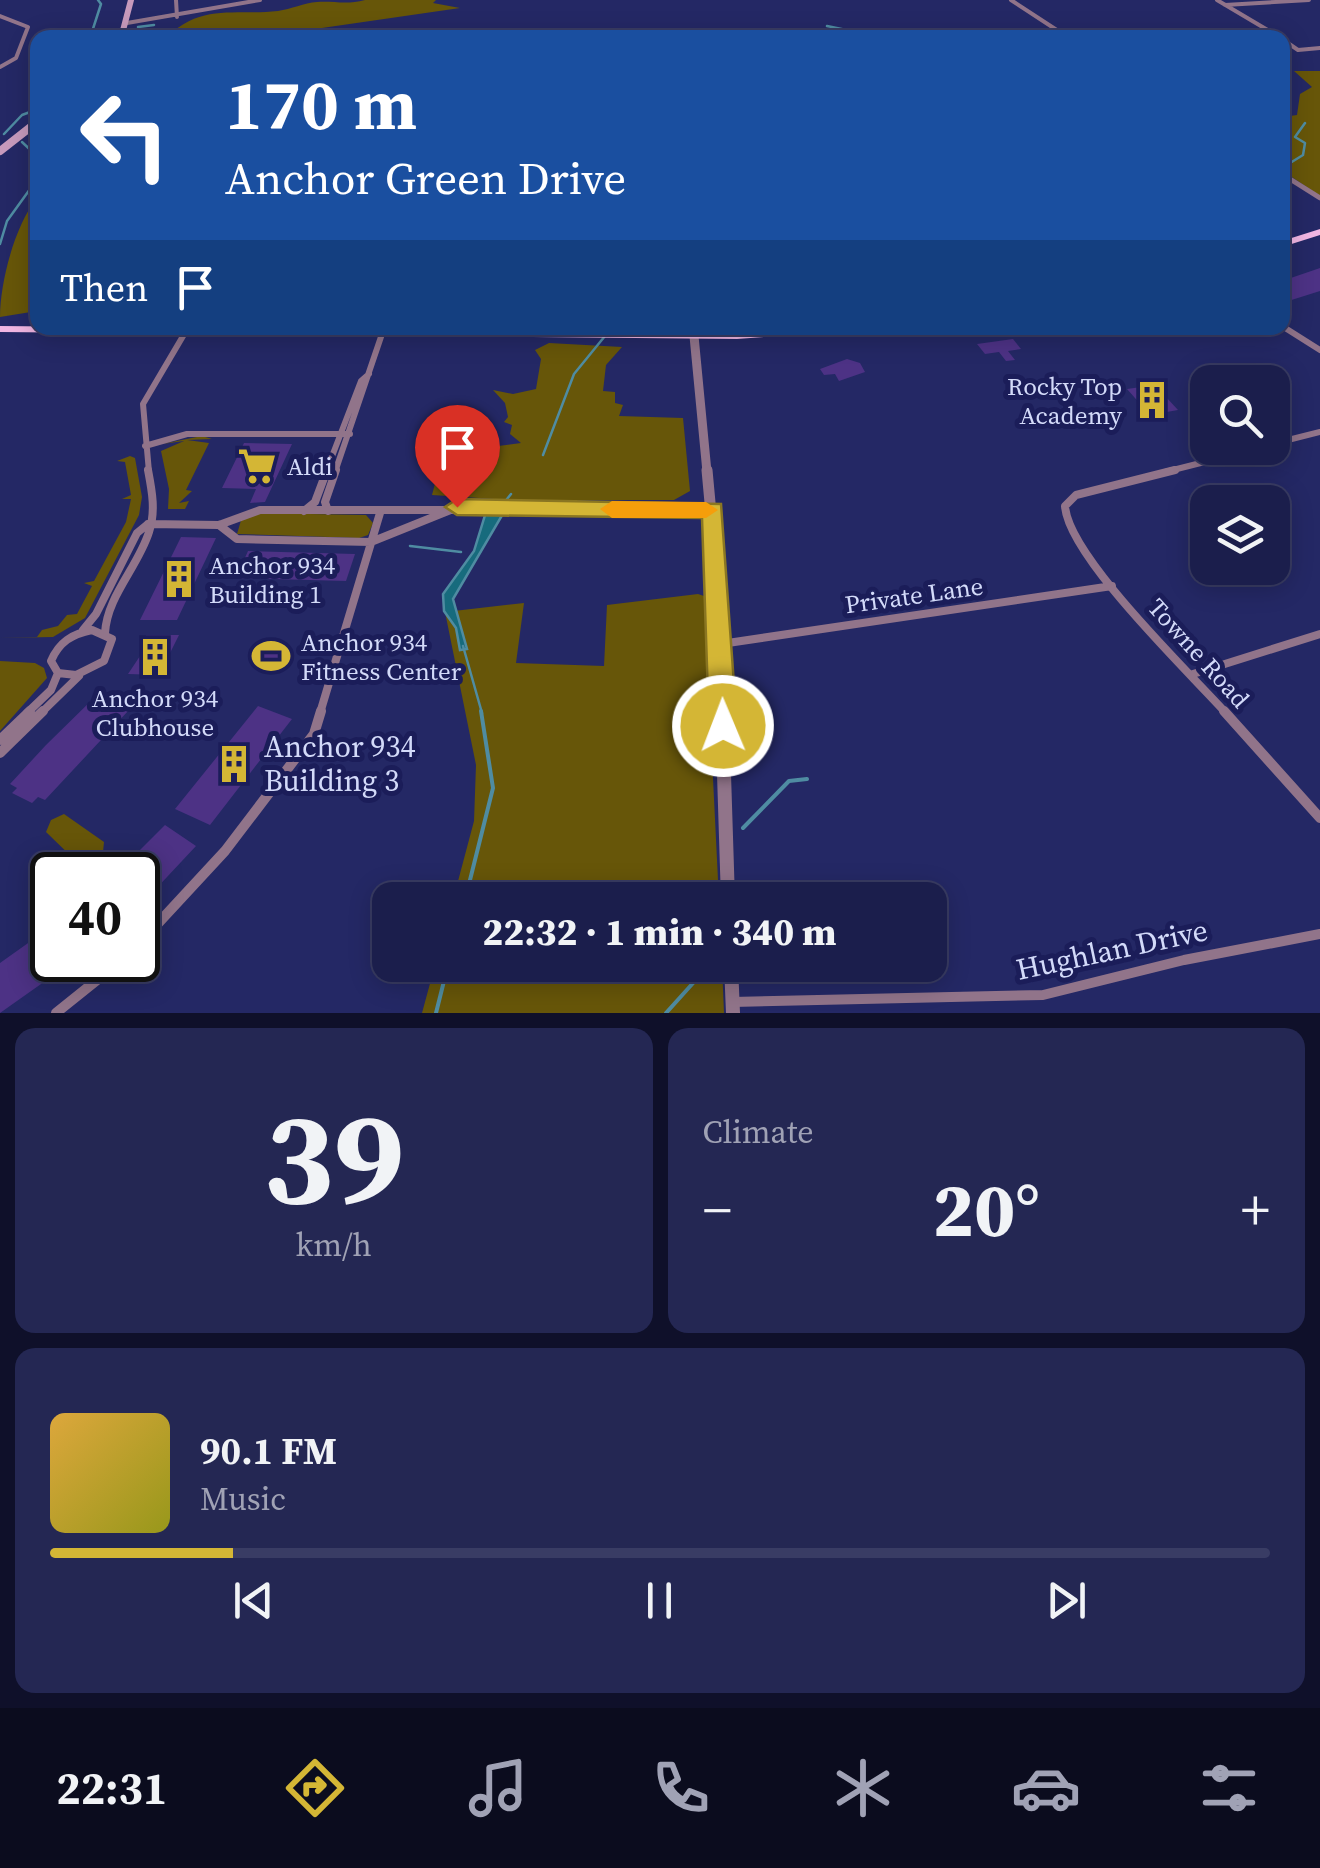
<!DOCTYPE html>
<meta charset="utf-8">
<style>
body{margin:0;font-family:"Source Serif 4",serif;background:#242753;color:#f1f3f6;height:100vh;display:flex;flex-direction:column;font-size:38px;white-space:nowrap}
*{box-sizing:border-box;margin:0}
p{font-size:32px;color:#a0a2b5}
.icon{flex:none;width:55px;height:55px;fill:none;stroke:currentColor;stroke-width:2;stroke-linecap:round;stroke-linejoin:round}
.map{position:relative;height:1013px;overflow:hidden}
.sheet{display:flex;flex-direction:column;gap:15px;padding:15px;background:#0f102a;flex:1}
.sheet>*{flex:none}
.top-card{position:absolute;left:30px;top:30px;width:1260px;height:305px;border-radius:20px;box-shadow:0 5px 25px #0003,0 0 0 2px #393c64;background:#1a4fa0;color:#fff;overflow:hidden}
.controls{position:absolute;left:1190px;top:365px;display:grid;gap:20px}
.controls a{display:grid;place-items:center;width:100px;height:100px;border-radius:20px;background:#1b1e4c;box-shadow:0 5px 25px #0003,0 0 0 2px #393c64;font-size:50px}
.speed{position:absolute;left:30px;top:852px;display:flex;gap:20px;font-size:50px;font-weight:700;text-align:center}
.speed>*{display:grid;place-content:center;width:130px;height:130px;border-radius:50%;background:#1b1e4c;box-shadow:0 5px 25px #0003,0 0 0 2px #393c64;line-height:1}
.speed .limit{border:5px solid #111;border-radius:15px;background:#fff;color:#111}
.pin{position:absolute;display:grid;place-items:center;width:85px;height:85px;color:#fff;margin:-102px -42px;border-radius:50% 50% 50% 0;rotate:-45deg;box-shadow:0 0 10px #0007}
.pin .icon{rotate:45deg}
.me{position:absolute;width:110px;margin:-55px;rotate:359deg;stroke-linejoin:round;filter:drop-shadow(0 0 8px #0008)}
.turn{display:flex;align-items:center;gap:35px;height:210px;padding:0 30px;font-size:45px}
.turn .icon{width:130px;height:130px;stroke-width:2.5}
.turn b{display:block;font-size:70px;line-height:85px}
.then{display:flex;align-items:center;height:95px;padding:0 30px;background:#0003;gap:20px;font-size:38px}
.big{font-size:75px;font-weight:800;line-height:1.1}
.sheet .card{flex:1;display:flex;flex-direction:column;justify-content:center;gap:15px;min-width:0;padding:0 35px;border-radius:20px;background:#242753}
.sheet .dial{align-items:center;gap:0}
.dial b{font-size:130px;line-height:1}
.song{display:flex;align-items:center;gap:30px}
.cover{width:120px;height:120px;border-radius:15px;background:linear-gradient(135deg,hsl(40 70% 55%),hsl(60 70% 35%))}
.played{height:10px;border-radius:5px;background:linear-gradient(90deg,#d4b635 15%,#393c64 15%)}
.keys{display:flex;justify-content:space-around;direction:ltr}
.heat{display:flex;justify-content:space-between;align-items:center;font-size:55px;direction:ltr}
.sheet .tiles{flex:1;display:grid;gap:15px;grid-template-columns:1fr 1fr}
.card:last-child{grid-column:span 2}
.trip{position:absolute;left:372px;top:882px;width:575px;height:100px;border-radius:20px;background:#1b1e4c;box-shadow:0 5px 25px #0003,0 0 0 2px #393c64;font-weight:800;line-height:100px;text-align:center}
.dock{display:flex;height:160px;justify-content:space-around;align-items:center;background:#0b0c1e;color:#a0a2b5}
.dock .icon{width:70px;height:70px}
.dock .on{color:#d4b635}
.dock b{font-size:45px;color:#f1f3f6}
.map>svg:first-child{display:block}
.green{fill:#675609}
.water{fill:#176b7d;stroke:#4f8ca2;stroke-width:2.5}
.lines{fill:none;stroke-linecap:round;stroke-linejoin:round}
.stream-far1{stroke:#4f8ca2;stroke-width:2.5}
.stream{stroke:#4f8ca2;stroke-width:4}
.building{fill:#4d3285}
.minor-far4{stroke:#91748a;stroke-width:4}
.minor-far3{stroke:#91748a;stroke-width:5}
.minor-far2{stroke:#91748a;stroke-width:6}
.minor-far1{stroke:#91748a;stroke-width:8}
.minor{stroke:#91748a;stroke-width:10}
.tertiary-far2{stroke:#91748a;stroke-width:9}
.tertiary-far1{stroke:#91748a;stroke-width:11}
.tertiary{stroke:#91748a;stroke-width:14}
.secondary-far1{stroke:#c79abc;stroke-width:6}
.secondary{stroke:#c79abc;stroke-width:8}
.primary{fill:#f1b6e3;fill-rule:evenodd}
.route{fill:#d4b635;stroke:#8a7622;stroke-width:2.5}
.slow{fill:#f59e0b}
.labels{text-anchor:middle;stroke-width:10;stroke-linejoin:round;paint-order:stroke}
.poi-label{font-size:25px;fill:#d3daf9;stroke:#1b1d59;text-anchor:start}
.street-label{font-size:25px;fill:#d3daf9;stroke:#1b1d59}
.near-poi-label{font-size:30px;fill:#d3daf9;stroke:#1b1d59;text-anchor:start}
.near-street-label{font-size:30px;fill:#d3daf9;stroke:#1b1d59}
</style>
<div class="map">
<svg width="1320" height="1013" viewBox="0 0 1320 1013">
<rect width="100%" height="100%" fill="#242865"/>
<path class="green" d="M365 0H436L433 3 460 8 315 29 300 37H167C203 3 232 16 278 11 291 9 304 3 317 2 335 1 347 5 365 0Z
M1294 71H1320V196L1283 171V135L1292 125 1283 122V117L1297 115 1300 94 1312 87Z
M37 198V311L0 317C0 282 15 225 37 198Z
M549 343 622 347 606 365 603 391 615 392V403L623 405 619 416 683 418 690 491 674 500H511L432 495 443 453 521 443 510 434 512 425 504 422 508 417 505 403 493 390 513 394 536 389 541 359 535 350Z
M202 436 212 439 187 440 209 443 186 490 192 491 179 503 189 501 185 509H168L169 489 161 451 184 441 162 444Z
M130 456 135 458 142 497 139 515 85 618 53 637 0 638 37 637 42 630 58 626 67 615 77 614 92 586 84 583 94 581 126 522 131 499H122L131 495 125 462 117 461Z
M255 513 366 515 373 523 368 535 359 538 237 534 242 517Z
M698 594 704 596 719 900H453L474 821 476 765 445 612 524 603 516 663 604 666 607 605Z
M0 661 35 663 44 668 47 678 0 731Z
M64 814 104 842 103 852 89 863H78L46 832 51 820Z
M435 965H722L724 1013H422Z"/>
<path class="water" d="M486 512H504L453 599 467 649 460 650 456 628 444 611 443 594 474 551Z"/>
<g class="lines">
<path class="stream-far1" d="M827 26 885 38
M138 27 154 25
M91 32 109 30
M90 38 101 4 98 0
M134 38 140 27
M4 134 22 115 38 109
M22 142 38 157
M1282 168 1303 155 1305 143 1295 137 1305 123
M0 244 7 221 38 178
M612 333 624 328
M543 455 574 374 605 336
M500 508 511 494
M410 546 461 552
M463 646 482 713"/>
<path class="stream" d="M743 828 789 781 807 779
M465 900 493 788 481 711
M436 1013 448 965
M666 1013 703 972"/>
</g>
<path class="building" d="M1320 268V291L1282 303V281Z
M1013 339 1021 349 1008 351 1015 360 1006 361 999 352 985 354 977 344Z
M847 359 860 363 865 372 839 381 835 374 824 375 820 369Z
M1155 385 1178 410 1150 415 1127 389Z
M244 443 292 444 265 502 250 503 256 489 222 488Z
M181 537 216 538 177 620H140Z
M248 551 355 554 346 581 236 578Z
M146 635H179L159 675 128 674 142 653Z
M261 644H289L282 668H253Z
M110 692 128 701 122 707 129 710 45 800 38 797 32 803 12 793 17 788 10 784 46 745 97 695 104 698Z
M258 706 292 719 210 825 175 809Z
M165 825 196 846 138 908V875H115Z
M52 926V960H75L0 1013V963Z"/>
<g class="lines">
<path class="minor-far4" d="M176 0 177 17
M1011 0 1069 38
M1217 0 1281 38
M1225 5 1309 0
M0 16 28 27 16 58 0 67
M127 23 260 0
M1282 39 1298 50 1320 48"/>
<path class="minor-far3" d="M1282 174 1320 198"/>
<path class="minor-far2" d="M1282 326 1320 350
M1272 444 1320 432
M145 446 187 434H350
M149 472 143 404 186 331
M326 472 361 381 369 374
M335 472 384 328
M1165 472 1260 448"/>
<path class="minor-far1" d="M1175 470 1076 495 1065 506C1068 556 1189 672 1226 713
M304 511 315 502 327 470
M328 511 325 502 336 470
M148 524 219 525 260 510H713
M219 525 237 539 371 542 453 509
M83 630 96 614 137 533 148 524
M92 630 112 639 104 661 76 675 58 673 51 661C59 642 72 634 92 630Z
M105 633C107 596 138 567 149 532 156 511 152 491 148 470
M721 644 1112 586
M1193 674 1320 634
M27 713 51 690 58 673
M41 713 79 676
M320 713 380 513"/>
<path class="minor" d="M1224 711 1320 818
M0 740 30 711
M0 753 43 711
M138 945 225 851 314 734 321 711
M732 1002 1043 995 1184 960 1320 934
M56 1013 122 960"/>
<path class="tertiary-far2" d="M694 336 707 472"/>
<path class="tertiary-far1" d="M707 470 718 589 722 713"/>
<path class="tertiary" d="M722 711 728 900
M731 965 733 1013"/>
<path class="secondary-far1" d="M121 38 131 0
M34 125 38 122"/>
<path class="secondary" d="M0 151 37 122"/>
<path class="primary" d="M1320 229V235L1282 247V241Z
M0 326 737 333 809 328H848L843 331 737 339 0 332Z"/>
</g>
<path class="route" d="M457 499 721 504 737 726 733 735 723 738 713 735 709 726 702 518 457 515 445 507Z"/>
<path class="slow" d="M612 501 706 502 718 510 706 518H612L600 509Z"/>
<defs>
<g id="building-bare" transform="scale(3)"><path d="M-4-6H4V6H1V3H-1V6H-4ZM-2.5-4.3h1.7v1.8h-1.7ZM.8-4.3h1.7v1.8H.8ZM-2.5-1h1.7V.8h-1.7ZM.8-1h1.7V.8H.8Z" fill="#d4b635" stroke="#1b1d59" stroke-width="2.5" paint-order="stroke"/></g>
<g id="supermarket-bare" transform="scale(3)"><path d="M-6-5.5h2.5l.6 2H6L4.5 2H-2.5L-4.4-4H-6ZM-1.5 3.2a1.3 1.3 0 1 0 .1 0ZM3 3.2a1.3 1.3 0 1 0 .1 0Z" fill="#d4b635" stroke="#1b1d59" stroke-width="2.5" paint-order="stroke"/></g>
<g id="stadium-bare" transform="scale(3)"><path d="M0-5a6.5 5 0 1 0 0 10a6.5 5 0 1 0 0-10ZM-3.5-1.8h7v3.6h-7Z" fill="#d4b635" stroke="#1b1d59" stroke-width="2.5" paint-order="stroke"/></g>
</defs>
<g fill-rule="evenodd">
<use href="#building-bare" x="1152" y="400"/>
<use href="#supermarket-bare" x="257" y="466"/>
<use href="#building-bare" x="179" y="579"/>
<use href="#stadium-bare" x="271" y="656"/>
<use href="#building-bare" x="155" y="657"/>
<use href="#building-bare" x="234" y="764"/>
</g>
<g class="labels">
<g class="poi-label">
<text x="1122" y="395" text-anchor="end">Rocky Top<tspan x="1122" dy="29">Academy</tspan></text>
<text x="287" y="475">Aldi</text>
<text x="209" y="574">Anchor 934<tspan x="209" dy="29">Building 1</tspan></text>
<text x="301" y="651">Anchor 934<tspan x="301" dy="29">Fitness Center</tspan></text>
<text x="155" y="707" text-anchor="middle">Anchor 934<tspan x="155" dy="29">Clubhouse</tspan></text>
</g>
<g class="street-label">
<text transform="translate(914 595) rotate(-8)" y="9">Private Lane</text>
<text transform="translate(1199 653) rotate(48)" y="9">Towne Road</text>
</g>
<g class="near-poi-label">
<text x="264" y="757">Anchor 934<tspan x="264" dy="34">Building 3</tspan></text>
</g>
<g class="near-street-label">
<text transform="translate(1112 950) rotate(-12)" y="10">Hughlan Drive</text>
</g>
</g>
</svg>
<div class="controls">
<a><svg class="icon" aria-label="search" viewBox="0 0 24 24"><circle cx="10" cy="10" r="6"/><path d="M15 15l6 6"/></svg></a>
<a><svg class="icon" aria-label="layers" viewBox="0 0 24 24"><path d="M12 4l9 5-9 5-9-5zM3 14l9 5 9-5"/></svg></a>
</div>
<div class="speed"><div class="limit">40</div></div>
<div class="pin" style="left:457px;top:507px;background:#d93025"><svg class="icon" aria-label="arrive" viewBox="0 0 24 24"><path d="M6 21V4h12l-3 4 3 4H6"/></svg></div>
<svg class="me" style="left:723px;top:726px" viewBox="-20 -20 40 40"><circle r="17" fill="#d4b635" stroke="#fff" stroke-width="3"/><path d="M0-11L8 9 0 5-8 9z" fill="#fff"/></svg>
<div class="trip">22:32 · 1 min · 340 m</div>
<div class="top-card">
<div class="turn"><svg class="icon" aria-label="left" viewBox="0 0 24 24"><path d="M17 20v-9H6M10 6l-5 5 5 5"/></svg><div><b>170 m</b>Anchor Green Drive</div></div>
<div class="then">Then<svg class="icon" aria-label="arrive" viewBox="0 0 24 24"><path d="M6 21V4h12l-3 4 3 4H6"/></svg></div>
</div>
</div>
<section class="sheet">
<div class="tiles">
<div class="card dial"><b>39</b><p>km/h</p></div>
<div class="card"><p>Climate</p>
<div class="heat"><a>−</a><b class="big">20°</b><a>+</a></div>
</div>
<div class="card">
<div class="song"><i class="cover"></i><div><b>90.1 FM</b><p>Music</p></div></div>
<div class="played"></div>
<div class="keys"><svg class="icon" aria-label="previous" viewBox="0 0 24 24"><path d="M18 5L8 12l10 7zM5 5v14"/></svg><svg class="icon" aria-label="pause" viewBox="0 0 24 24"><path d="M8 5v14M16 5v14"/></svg><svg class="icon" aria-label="next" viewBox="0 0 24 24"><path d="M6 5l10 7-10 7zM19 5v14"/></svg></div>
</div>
</div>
</section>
<nav class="dock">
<b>22:31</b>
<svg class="icon on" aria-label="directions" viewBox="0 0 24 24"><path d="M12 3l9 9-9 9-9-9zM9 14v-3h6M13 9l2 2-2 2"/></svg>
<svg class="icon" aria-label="music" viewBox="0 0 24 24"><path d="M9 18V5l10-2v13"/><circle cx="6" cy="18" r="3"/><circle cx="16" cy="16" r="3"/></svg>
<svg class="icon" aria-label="phone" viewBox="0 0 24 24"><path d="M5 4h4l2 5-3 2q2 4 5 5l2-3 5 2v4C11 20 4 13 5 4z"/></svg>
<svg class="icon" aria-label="climate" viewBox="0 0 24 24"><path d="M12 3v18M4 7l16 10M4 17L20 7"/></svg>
<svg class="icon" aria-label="car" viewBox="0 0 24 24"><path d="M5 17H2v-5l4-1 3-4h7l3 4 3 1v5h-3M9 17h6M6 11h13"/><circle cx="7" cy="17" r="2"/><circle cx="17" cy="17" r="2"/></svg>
<svg class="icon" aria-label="filters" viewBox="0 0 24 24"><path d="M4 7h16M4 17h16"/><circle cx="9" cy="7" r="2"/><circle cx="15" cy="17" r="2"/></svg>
</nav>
